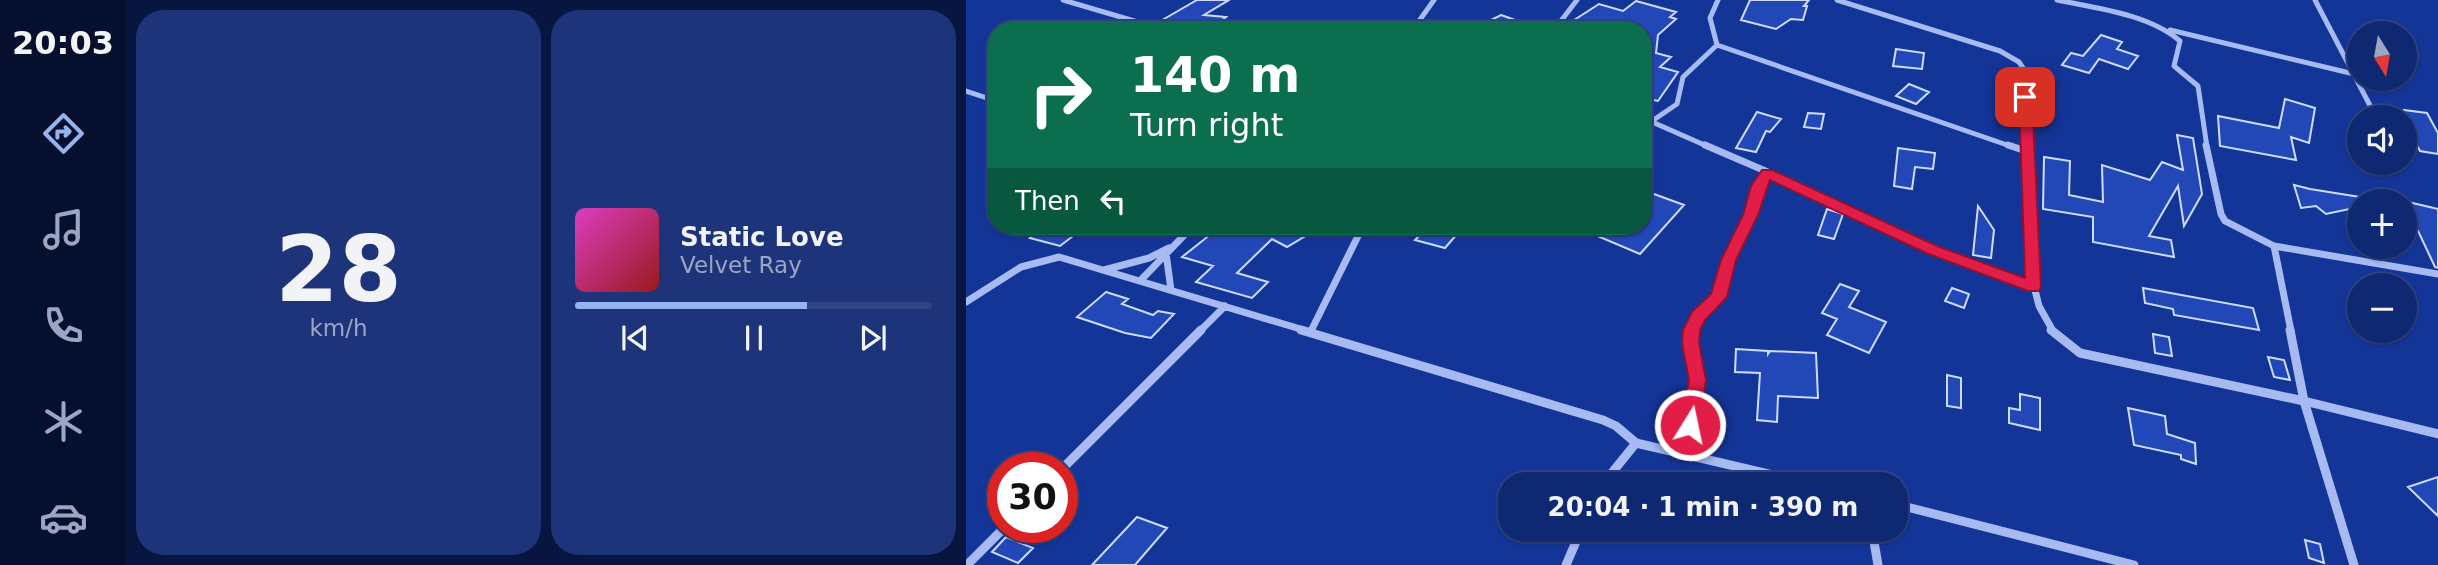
<!DOCTYPE html>
<meta charset="utf-8">
<style>
body{margin:0;font-family:"DejaVu Sans",sans-serif;background:#1d347a;color:#f1f3f6;height:100vh;display:flex;flex-direction:column;font-size:26px;white-space:nowrap}
*{box-sizing:border-box;margin:0}
p{font-size:23px;color:#9ba6c4}
.icon{flex:none;width:38px;height:38px;fill:none;stroke:currentColor;stroke-width:2;stroke-linecap:round;stroke-linejoin:round}
.map{position:relative;flex:1;overflow:hidden}
.details{display:flex;flex-direction:column;gap:10px;padding:10px;background:#08163f;width:840px}
.details>*{flex:none}
.banner{position:absolute;left:21px;top:21px;width:665px;height:214px;border-radius:28px;box-shadow:0 2px 5px #0004,0 0 0 2px #2f4484;background:#0b6e4f;color:#fff;overflow:hidden}
.needle{width:46px;rotate:169deg}
.controls{position:absolute;left:1381px;top:21px;display:grid;gap:14px}
.controls a{display:grid;place-items:center;width:70px;height:70px;border-radius:50%;background:#0f2872;box-shadow:0 2px 5px #0004,0 0 0 2px #2f4484;font-size:35px}
.speed{position:absolute;left:21px;top:452px;display:flex;gap:14px;font-size:35px;font-weight:700;text-align:center}
.speed>*{display:grid;place-content:center;width:91px;height:91px;border-radius:50%;background:#0f2872;box-shadow:0 2px 5px #0004,0 0 0 2px #2f4484;line-height:1}
.speed .limit{border:10px solid #d22;background:#fff;color:#111}
.pin{position:absolute;display:grid;place-items:center;width:60px;height:60px;color:#fff;margin:-30px;border-radius:14px;box-shadow:0 4px 10px #0006}
.me{position:absolute;width:77px;margin:-38px;rotate:10deg;stroke-linejoin:round;filter:drop-shadow(0 0 5px #0008)}
.turn{display:flex;align-items:center;gap:24px;height:147px;padding:0 28px;font-size:32px}
.turn .icon{width:91px;height:91px;stroke-width:2.5}
.turn b{display:block;font-size:49px;line-height:60px}
.then{display:flex;align-items:center;height:66px;padding:0 28px;background:#0003;gap:14px;font-size:26px}
.details .tile{flex:1;display:flex;flex-direction:column;justify-content:center;gap:10px;min-width:0;padding:0 24px;border-radius:28px;background:#1d347a}
.details .dial{align-items:center;gap:0}
.dial b{font-size:91px;line-height:1}
.song{display:flex;align-items:center;gap:21px}
.cover{width:84px;height:84px;border-radius:10px;background:linear-gradient(135deg,hsl(310 70% 55%),hsl(0 70% 35%))}
.played{height:7px;border-radius:4px;background:linear-gradient(90deg,#95b2f1 65%,#2f4484 65%)}
.keys{display:flex;justify-content:space-around;direction:ltr}
.details .tiles{flex:1;display:grid;gap:10px;grid-template-columns:repeat(2,1fr)}
.trip{position:absolute;left:532px;top:472px;width:410px;height:70px;border-radius:28px;background:#0f2872;box-shadow:0 2px 5px #0004,0 0 0 2px #2f4484;font-weight:700;line-height:70px;text-align:center}
main{display:flex;flex:1;min-height:0}
.tab-bar{display:flex;flex-direction:column;width:126px;justify-content:space-around;align-items:center;background:#06102e;color:#9ba6c4}
.tab-bar .icon{width:49px;height:49px}
.tab-bar .selected{color:#95b2f1}
.tab-bar b{font-size:32px;color:#f1f3f6}
.map>svg:first-child{display:block}
.building{fill:#2248b7;stroke:#cfdbfd;stroke-width:2}
.lines{fill:none;stroke-linecap:round;stroke-linejoin:round}
.street-far2{stroke:#a7bbf2;stroke-width:5}
.street-far1{stroke:#a7bbf2;stroke-width:7}
.street{stroke:#a7bbf2;stroke-width:9}
.route{fill:#e11d48;stroke:#92132f;stroke-width:2}
</style>
<main>
<nav class="tab-bar">
<b>20:03</b>
<svg class="icon selected" aria-label="directions" viewBox="0 0 24 24"><path d="M12 3l9 9-9 9-9-9zM9 14v-3h6M13 9l2 2-2 2"/></svg>
<svg class="icon" aria-label="music" viewBox="0 0 24 24"><path d="M9 18V5l10-2v13"/><circle cx="6" cy="18" r="3"/><circle cx="16" cy="16" r="3"/></svg>
<svg class="icon" aria-label="phone" viewBox="0 0 24 24"><path d="M5 4h4l2 5-3 2q2 4 5 5l2-3 5 2v4C11 20 4 13 5 4z"/></svg>
<svg class="icon" aria-label="climate" viewBox="0 0 24 24"><path d="M12 3v18M4 7l16 10M4 17L20 7"/></svg>
<svg class="icon" aria-label="car" viewBox="0 0 24 24"><path d="M5 17H2v-5l4-1 3-4h7l3 4 3 1v5h-3M9 17h6M6 11h13"/><circle cx="7" cy="17" r="2"/><circle cx="17" cy="17" r="2"/></svg>
</nav>
<section class="details">
<div class="tiles">
<div class="tile dial"><b>28</b><p>km/h</p></div>
<div class="tile">
<div class="song"><i class="cover"></i><div><b>Static Love</b><p>Velvet Ray</p></div></div>
<div class="played"></div>
<div class="keys"><svg class="icon" aria-label="previous" viewBox="0 0 24 24"><path d="M18 5L8 12l10 7zM5 5v14"/></svg><svg class="icon" aria-label="pause" viewBox="0 0 24 24"><path d="M8 5v14M16 5v14"/></svg><svg class="icon" aria-label="next" viewBox="0 0 24 24"><path d="M6 5l10 7-10 7zM19 5v14"/></svg></div>
</div>
</div>
</section>
<div class="map">
<svg width="1472" height="565" viewBox="0 0 1472 565">
<rect width="100%" height="100%" fill="#143598"/>
<path class="building" d="M231 0H263L238 15 260 17 244 30 198 19Z
M784 0H843L838 6H841L837 20 825 19 810 29 775 20Z
M670 1 710 12 704 17 710 19 692 35 690 53 705 57 694 67 712 72 692 101 677 98V30H607L612 25 605 22 633 4 657 11Z
M535 15 552 21 536 30H505Z
M1135 35 1156 42 1151 49 1172 56 1162 69 1133 59 1123 73 1096 65 1105 53 1117 56Z
M930 49 958 53 956 69 927 66Z
M943 84 963 92 950 104 930 96Z
M1319 99 1349 108 1343 143 1325 137 1330 160 1254 146 1252 116 1313 128Z
M1438 110 1461 113 1472 133V154L1454 151 1442 128 1438 127Z
M791 112 815 119 804 132 800 131 790 152 770 148Z
M842 113 858 114 855 129 838 127Z
M1211 135 1227 138 1236 194 1218 226 1212 186 1183 236 1205 240 1208 257 1127 242V217L1077 209 1078 157 1104 161 1103 195 1137 202 1136 165 1184 180 1196 162 1217 170Z
M932 148 969 153 967 169 949 167 946 189 928 186Z
M1328 185 1344 189 1419 201H1393V207L1360 214 1350 206 1335 208Z
M677 190 718 205 674 254 629 235 639 226H677Z
M1438 201 1472 209V268L1469 267Z
M1012 206 1028 230 1025 258 1007 255Z
M861 209 877 214 868 239 852 235Z
M81 226H120L94 246 64 238Z
M278 226H356L321 247 306 239 271 273 302 282 286 298 230 282 247 266 216 257 250 230 271 235Z
M463 226H498L479 248 449 240Z
M874 284 893 291 883 307 920 322 903 353 861 335 871 319 856 313Z
M986 288 1003 294 998 308 979 301Z
M1177 288 1287 308 1293 330 1208 315 1207 309 1179 303Z
M140 292 162 299 156 304 187 315 192 311 208 314 185 338 159 333 111 317Z
M1187 334 1203 337 1206 356 1189 353Z
M770 349 802 351V354L804 351 850 353 852 398 812 396 811 422 791 420 794 373 769 372Z
M1302 357 1318 360 1324 380 1308 377Z
M981 375 995 378V408L981 406Z
M1054 394 1074 398V430L1043 423V408L1054 410Z
M1162 408 1199 416 1201 434 1229 443 1230 464 1215 459V455L1168 445Z
M1472 477V516L1442 487Z
M171 517 201 528 169 565H126Z
M40 537 67 548 52 563 26 552Z
M1339 540 1354 544 1358 563 1343 558Z"/>
<g class="lines">
<path class="street-far2" d="M97 0 199 30
M871 0 1034 51 1053 62 1059 71 1061 147
M1091 0C1130 8 1183 14 1214 41L1208 66 1232 86 1241 147
M1349 0 1410 117
M448 28 468 0
M431 30H462
M588 30 611 0
M1204 30 1388 74
M751 45 1047 147
M0 91 30 101
M677 118 743 147
M686 121 711 104 717 77 751 45 744 18 752 0"/>
<path class="street-far1" d="M739 145 825 182 966 250 1067 287
M1042 145 1060 151
M1061 145 1068 286 1073 306 1087 331
M1240 145 1255 214 1259 221 1308 246 1472 274
M1308 246 1325 331
M200 253 205 290
M138 270 183 258 203 248
M174 281 227 226
M0 302 55 267 93 257 341 331
M234 331 259 306
M345 331 397 226
M726 331 732 316 753 297 763 260 784 215 792 186 801 173"/>
<path class="street" d="M335 330 637 420 650 426 670 443
M726 330 725 343 731 380 724 425 727 456
M1085 330 1114 353 1338 401 1388 565
M1324 330 1338 401 1472 434
M96 469 235 330
M636 485 670 443 850 485
M929 504 1168 565
M906 530 912 565
M1 565 39 527
M600 565 615 530"/>
</g>
<path class="route" d="M1059 94 1066 97 1075 287 1073 291H1062L960 253 804 180 792 215 770 260 761 297 739 320 734 330 733 343 740 380 733 425 730 431 724 433 717 431 714 425 723 380 716 343 717 330 726 312 745 294 755 260 777 215 785 186 796 170H806L971 246 1059 278 1053 97Z"/>
</svg>
<div class="controls">
<a><svg class="needle" viewBox="-14 -14 28 28"><path d="M0-13l5 13h-10z" fill="#e53935"/><path d="M0 13l5-13h-10z" fill="#9ba6c4"/></svg></a>
<a><svg class="icon" aria-label="sound" viewBox="0 0 24 24"><path d="M4 9h4l5-4v14l-5-4H4zM17 9q2 3 0 6"/></svg></a>
<a>+</a>
<a>−</a>
</div>
<div class="speed"><div class="limit">30</div></div>
<div class="pin" style="left:1059px;top:97px;background:#d93025"><svg class="icon" aria-label="arrive" viewBox="0 0 24 24"><path d="M6 21V4h12l-3 4 3 4H6"/></svg></div>
<svg class="me" style="left:724px;top:425px" viewBox="-20 -20 40 40"><circle r="17" fill="#e11d48" stroke="#fff" stroke-width="3"/><path d="M0-11L8 9 0 5-8 9z" fill="#fff"/></svg>
<div class="trip">20:04 · 1 min · 390 m</div>
<div class="banner">
<div class="turn"><svg class="icon" aria-label="right" viewBox="0 0 24 24"><path d="M7 20v-9h11M14 6l5 5-5 5"/></svg><div><b>140 m</b>Turn right</div></div>
<div class="then">Then<svg class="icon" aria-label="left" viewBox="0 0 24 24"><path d="M17 20v-9H6M10 6l-5 5 5 5"/></svg></div>
</div>
</div>
</main>
